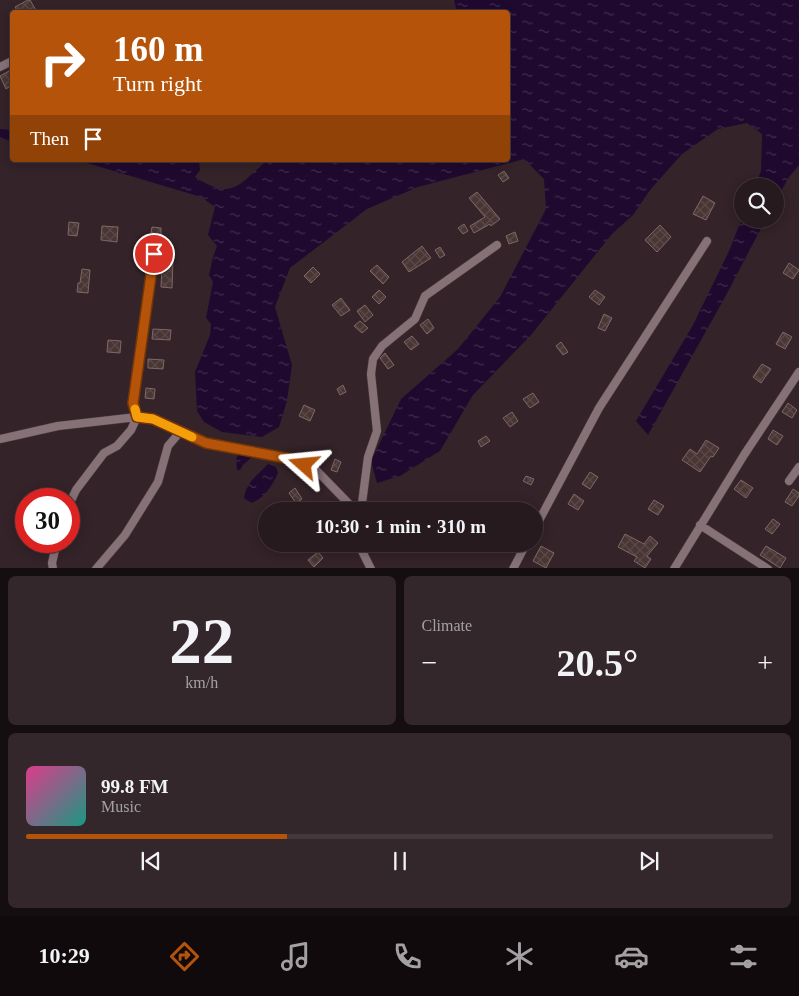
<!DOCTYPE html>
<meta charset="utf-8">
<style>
body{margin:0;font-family:"Times New Roman",serif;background:#33272b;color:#f1f3f6;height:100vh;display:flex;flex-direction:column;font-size:19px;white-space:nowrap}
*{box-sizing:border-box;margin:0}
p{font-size:16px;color:#a4a1a4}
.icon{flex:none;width:28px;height:28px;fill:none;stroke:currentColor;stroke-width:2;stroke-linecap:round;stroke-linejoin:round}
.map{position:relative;height:568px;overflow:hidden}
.sheet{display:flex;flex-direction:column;gap:8px;padding:8px;background:#150e10;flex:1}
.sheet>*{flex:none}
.hud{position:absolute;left:10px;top:10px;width:500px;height:152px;border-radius:5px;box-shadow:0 2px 12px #0003,0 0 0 1px #43383c;background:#b45309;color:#fff;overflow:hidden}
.fabs{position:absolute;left:734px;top:178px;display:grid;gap:10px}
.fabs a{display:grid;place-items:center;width:50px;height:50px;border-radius:50%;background:#271a1e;box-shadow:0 2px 12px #0003,0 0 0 1px #43383c;font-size:25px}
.speed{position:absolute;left:15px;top:488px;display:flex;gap:10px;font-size:25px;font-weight:700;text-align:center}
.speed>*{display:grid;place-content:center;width:65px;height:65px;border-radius:50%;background:#271a1e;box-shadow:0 2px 12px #0003,0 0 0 1px #43383c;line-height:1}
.speed .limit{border:8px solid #d22;background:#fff;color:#111}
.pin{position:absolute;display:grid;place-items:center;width:42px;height:42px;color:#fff;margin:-21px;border:2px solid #fff;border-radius:50%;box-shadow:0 1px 5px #0007}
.me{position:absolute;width:55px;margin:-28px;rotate:288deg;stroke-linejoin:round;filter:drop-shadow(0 0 4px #0008)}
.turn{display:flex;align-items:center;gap:18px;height:105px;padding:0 20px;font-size:22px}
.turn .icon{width:65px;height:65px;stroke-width:2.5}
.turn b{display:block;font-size:35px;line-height:42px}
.then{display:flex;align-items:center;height:48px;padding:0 20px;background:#0003;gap:10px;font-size:19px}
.big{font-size:38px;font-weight:600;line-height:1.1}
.sheet .card{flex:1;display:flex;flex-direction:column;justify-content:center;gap:8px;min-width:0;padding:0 18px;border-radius:8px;background:#33272b}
.sheet .dial{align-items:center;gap:0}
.dial b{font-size:65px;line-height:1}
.song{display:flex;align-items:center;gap:15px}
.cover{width:60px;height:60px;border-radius:8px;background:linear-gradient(135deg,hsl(330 70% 55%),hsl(170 70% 35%))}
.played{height:5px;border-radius:2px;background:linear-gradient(90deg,#b45309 35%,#43383c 35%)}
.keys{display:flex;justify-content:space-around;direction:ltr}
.heat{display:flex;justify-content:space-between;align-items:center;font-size:28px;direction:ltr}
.sheet .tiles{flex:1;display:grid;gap:8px;grid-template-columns:1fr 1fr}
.card:last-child{grid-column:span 2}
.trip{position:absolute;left:258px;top:502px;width:285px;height:50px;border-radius:25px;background:#271a1e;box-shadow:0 2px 12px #0003,0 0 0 1px #43383c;font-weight:600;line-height:50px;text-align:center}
.dock{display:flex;height:80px;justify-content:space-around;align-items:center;background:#100a0c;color:#a4a1a4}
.dock .icon{width:35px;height:35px}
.dock .selected{color:#b45309}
.dock b{font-size:22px;color:#f1f3f6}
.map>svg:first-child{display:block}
.water{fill:url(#water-ripples)}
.building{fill:url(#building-cross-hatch);stroke:#7d6867}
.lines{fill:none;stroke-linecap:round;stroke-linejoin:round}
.minor-casing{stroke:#504246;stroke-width:9}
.minor{stroke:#867177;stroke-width:8}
.route-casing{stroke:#753606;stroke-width:12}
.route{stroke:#b45309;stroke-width:9}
.slow{stroke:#f59e0b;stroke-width:9}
</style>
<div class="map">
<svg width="799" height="569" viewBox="0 0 799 569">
<defs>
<pattern id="water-ripples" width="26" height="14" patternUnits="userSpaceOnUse" patternTransform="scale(1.25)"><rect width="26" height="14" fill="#20092f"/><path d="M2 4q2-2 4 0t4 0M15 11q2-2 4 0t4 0" fill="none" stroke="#412d4d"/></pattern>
<pattern id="building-cross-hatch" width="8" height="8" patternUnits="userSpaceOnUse" patternTransform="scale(1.25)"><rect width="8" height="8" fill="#483534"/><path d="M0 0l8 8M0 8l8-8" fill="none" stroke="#5a4948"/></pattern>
</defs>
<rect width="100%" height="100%" fill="#342328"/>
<path class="water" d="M454 0H799V165L789 177 775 202V186H755L761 171 762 134 747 123 718 129 682 154 650 190 633 215 612 234 531 335 473 395 440 451 400 476 377 483 371 461 401 399 458 349 500 297 546 209 544 179 524 159 418 187 367 209 290 268 275 307 292 365 287 401 279 427 262 437 222 432 204 422 197 411 195 372 210 335 211 324 206 318 213 282 209 275 213 257 217 246 208 235 215 207 201 197 77 160H164L165 161 199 160 200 170 195 177C234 202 238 184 268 160H508V12H457Z
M0 129 12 130V142L0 137Z
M742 218 766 219 724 299 648 435 636 421 693 325 729 251Z
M242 454 252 457 243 465 240 470H237L236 459 238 455Z
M268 464 276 467 278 473C272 486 265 498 251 503L244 498C246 482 258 475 268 464Z"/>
<path class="building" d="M28 0H30L37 12H18L15 7Z
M9 71 12 77V85L6 89 0 76Z
M504 171 509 178 503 182 498 175Z
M477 192 500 219 491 226 490 224 474 233 470 226 485 217 469 198Z
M703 196 715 203 706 220 693 214Z
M69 222 79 223 77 236 68 235Z
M464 224 468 231 463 234 458 228Z
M660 225 671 237 657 252 645 240Z
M102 226 118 227 117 242 101 240Z
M152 227 161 228V234L151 233Z
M515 232 518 241 509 244 506 236Z
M422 246 431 258 409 272 402 262Z
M440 247 445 255 440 258 435 250Z
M161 259 173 260 172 288 161 287 162 267H160Z
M789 263 799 270 793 279 783 273Z
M377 265 389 277 383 284 370 271Z
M313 267 320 274 311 283 304 276Z
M82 269 90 270 88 293 77 292 78 283H80Z
M379 290 386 297 379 304 372 297Z
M595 290 605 297 599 305 589 297Z
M341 298 350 310 341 316 332 305Z
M365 305 373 315 365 322 357 311Z
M604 314 612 318 605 331 598 328Z
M428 319 434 328 427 334 420 325Z
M360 321 368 328 362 333 354 326Z
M153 329 171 330 170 340 152 339Z
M783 332 792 337 785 349 776 344Z
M412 336 419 344 411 350 404 342Z
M108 340 121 341 120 353 107 352Z
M561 342 568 352 563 355 556 346Z
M385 353 394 365 388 369 380 358Z
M148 359 164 360 163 369 148 368Z
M762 364 771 369 761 383 753 377Z
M343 385 346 392 340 395 337 389Z
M146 388 155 389 154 399 145 398Z
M533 393 539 402 530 408 523 399Z
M788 403 797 410 792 418 782 412Z
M304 405 315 410 310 421 299 416Z
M512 412 518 421 510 427 503 418Z
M773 430 783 436 777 445 768 439Z
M486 436 490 441 481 447 478 441Z
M706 440 719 448 713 457 711 456 700 472 682 460 690 449 697 454Z
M335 459 341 462 337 472 331 470Z
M590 472 598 477 590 489 582 484Z
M526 476 534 479 531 485 523 481Z
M741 480 753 488 746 498 734 489Z
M295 488 302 499 296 503 289 493Z
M793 489 799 493V496L792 506 785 502Z
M574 494 584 501 578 510 568 504Z
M654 500 664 506 658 515 648 509Z
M432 503 439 507 437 511H427Z
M773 519 780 524 772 534 765 529Z
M625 534 644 544 650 536 658 543 647 556 651 559 645 568 634 561 637 557 618 547Z
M541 546 554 553 546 568 533 561Z
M766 546 786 558 780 568 760 555Z
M318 552 323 558 314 567 308 560Z"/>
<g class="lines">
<g class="minor-casing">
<path id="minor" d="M0 67 12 61
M154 254 133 403 137 417 153 419 207 443 291 459 316 470 356 511
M0 439 58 426 137 417 131 430 117 446 104 453 76 490 69 505
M789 481 799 467
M361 511 368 457 377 431 371 374 373 359 382 346 415 319 425 296 497 245
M700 525 768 569
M534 530 599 408 707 241
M361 544V549L371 569
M53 569 52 563 57 541
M96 569 125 535 158 482 168 446 180 432
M513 569 526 544
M674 569 744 455 799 372"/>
</g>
<use href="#minor" class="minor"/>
</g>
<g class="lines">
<g class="route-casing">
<path id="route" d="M154 254 133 403 137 417 153 419 206 443 291 459 304 465"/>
</g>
<use href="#route" class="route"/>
<path class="slow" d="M135 409 137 417 153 419 192 437"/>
</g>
</svg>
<div class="fabs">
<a><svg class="icon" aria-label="search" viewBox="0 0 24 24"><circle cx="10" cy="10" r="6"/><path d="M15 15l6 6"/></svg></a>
</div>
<div class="speed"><div class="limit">30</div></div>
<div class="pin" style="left:154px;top:254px;background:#d93025"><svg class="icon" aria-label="arrive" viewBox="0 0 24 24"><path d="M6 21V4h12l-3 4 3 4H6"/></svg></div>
<svg class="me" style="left:304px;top:465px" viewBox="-20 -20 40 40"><path d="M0-17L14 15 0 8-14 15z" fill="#b45309" stroke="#fff" stroke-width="4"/></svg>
<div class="trip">10:30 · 1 min · 310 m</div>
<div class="hud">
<div class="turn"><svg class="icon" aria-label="right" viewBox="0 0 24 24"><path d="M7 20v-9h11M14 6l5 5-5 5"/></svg><div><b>160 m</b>Turn right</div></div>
<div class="then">Then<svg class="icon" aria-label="arrive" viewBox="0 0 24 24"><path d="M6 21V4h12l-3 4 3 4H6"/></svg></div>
</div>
</div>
<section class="sheet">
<div class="tiles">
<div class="card dial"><b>22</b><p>km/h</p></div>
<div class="card"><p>Climate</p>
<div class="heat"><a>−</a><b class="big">20.5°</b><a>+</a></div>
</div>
<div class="card">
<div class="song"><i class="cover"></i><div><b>99.8 FM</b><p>Music</p></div></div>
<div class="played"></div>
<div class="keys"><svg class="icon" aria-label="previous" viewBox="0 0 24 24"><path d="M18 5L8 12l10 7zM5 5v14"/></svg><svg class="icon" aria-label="pause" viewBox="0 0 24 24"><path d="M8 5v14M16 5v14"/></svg><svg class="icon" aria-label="next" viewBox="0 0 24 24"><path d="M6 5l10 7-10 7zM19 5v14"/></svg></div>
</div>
</div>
</section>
<nav class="dock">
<b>10:29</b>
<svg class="icon selected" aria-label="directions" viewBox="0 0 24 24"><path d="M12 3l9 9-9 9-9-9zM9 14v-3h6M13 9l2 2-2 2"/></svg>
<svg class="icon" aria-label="music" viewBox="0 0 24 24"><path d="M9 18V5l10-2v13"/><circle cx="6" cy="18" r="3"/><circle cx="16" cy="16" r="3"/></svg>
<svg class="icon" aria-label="phone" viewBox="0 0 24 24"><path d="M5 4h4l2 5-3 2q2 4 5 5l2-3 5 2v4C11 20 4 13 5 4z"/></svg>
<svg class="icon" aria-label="climate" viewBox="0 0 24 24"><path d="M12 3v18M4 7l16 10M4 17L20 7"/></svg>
<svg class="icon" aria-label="car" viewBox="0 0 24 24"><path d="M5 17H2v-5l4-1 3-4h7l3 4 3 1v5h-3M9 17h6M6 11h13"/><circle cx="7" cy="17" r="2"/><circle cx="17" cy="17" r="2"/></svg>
<svg class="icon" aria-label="filters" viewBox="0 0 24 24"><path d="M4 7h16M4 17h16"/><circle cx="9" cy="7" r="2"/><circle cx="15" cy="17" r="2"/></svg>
</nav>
